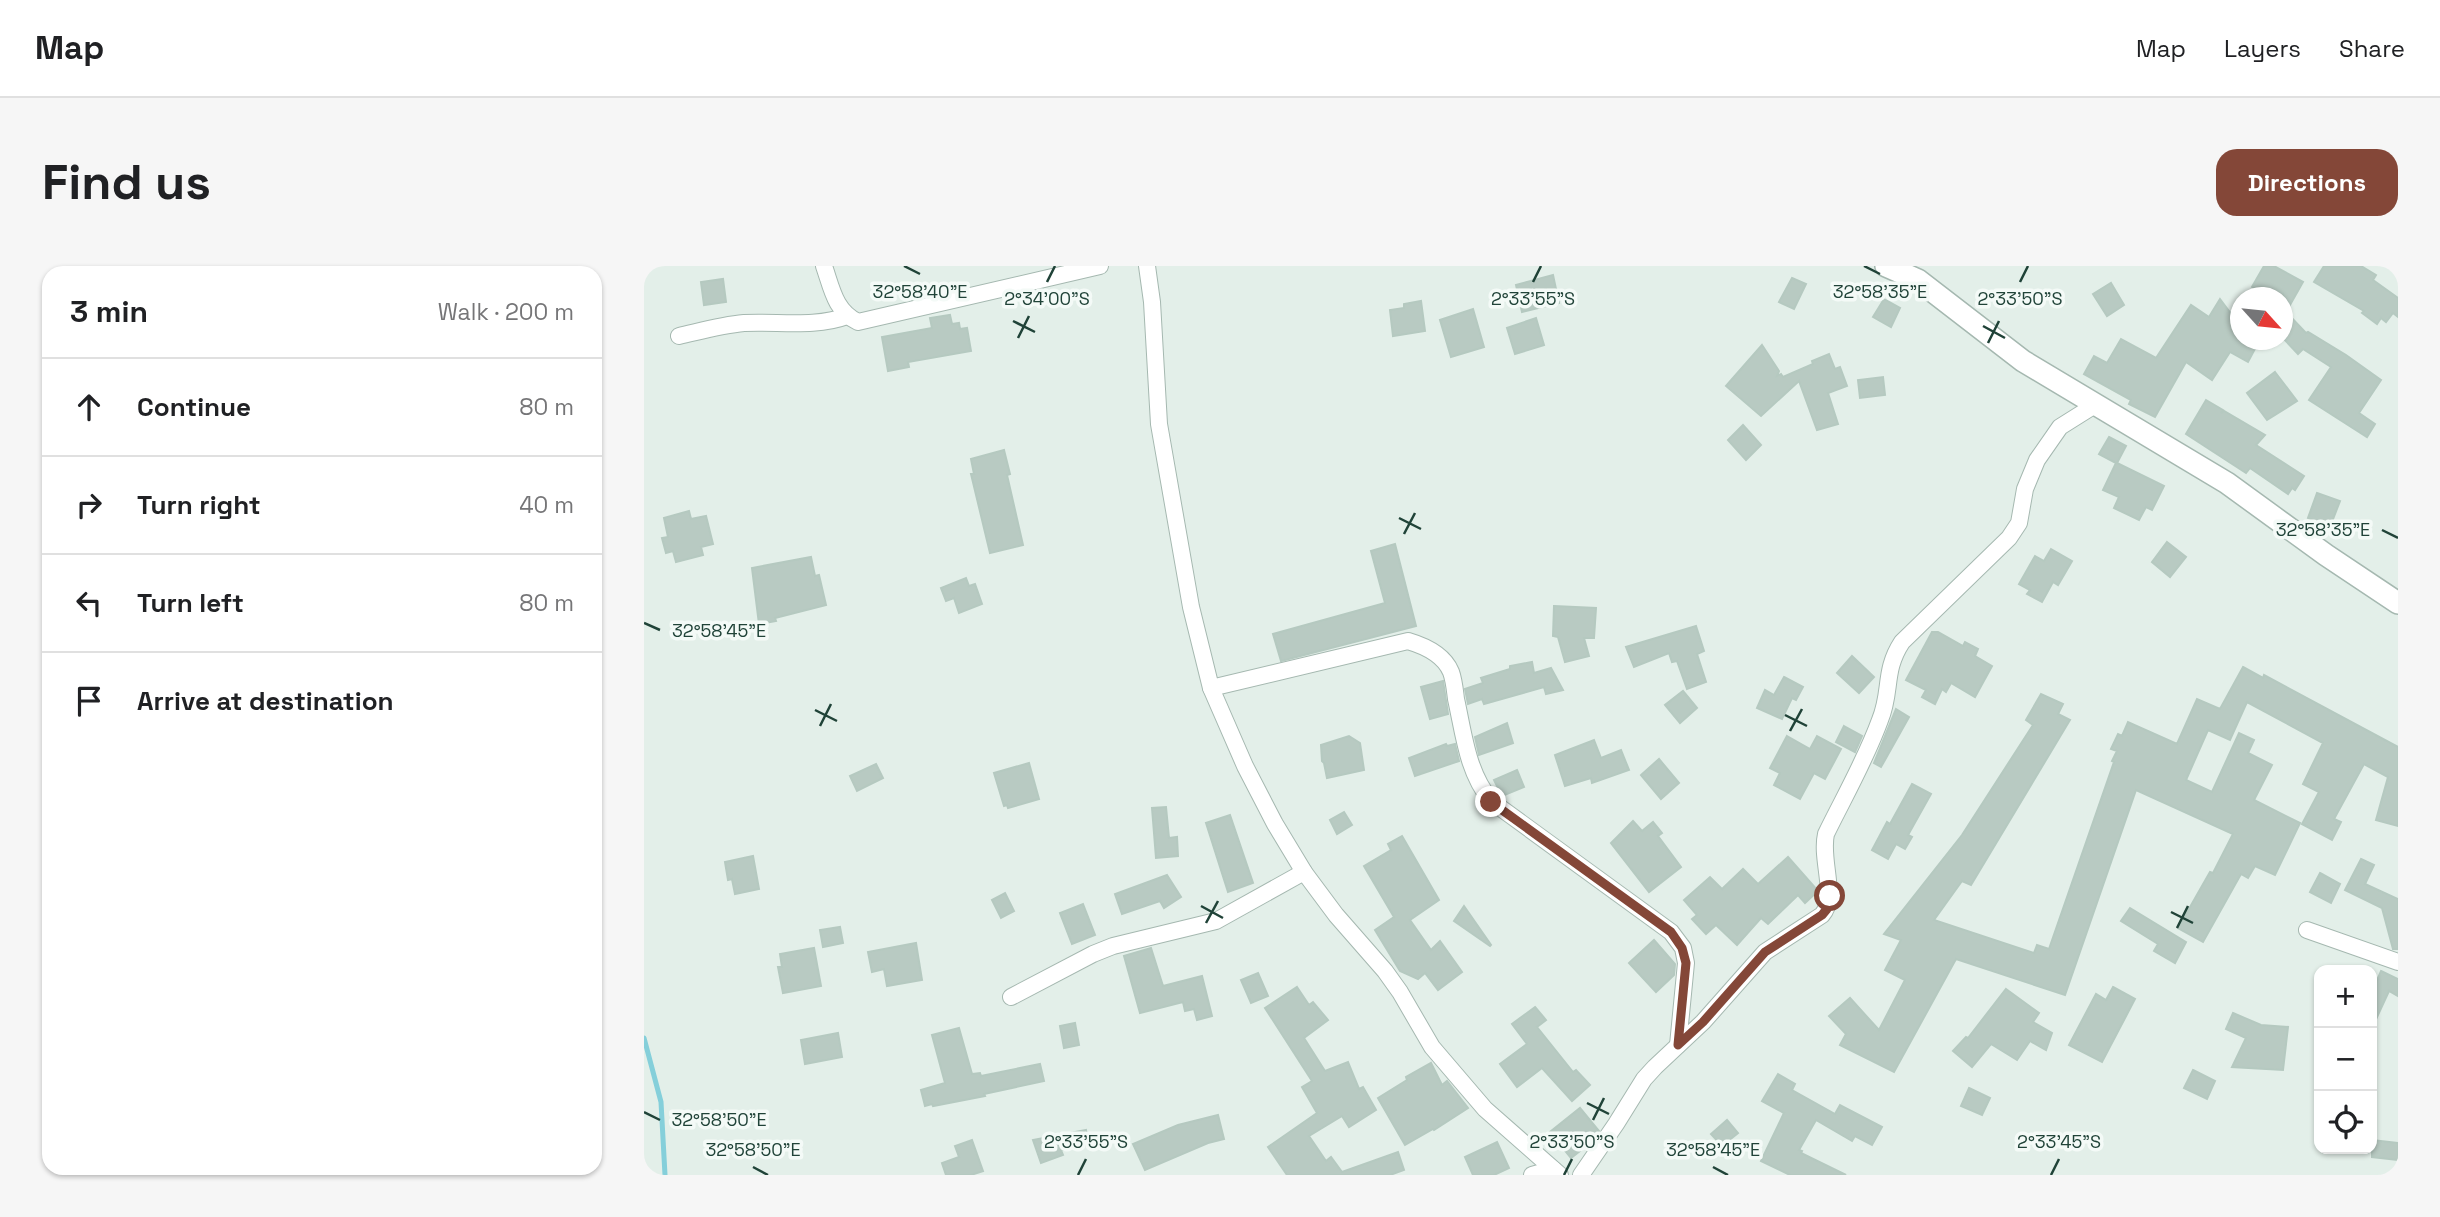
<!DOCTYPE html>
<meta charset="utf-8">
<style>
:root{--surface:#fff;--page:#f6f6f6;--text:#202124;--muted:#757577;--line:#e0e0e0;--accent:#844738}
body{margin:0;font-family:"Space Grotesk",sans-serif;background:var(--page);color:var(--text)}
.controls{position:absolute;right:21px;bottom:21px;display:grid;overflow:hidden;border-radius:14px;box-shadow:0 2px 5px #0004}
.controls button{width:63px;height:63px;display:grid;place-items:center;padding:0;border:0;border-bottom:2px solid var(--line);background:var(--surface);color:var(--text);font:35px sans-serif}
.compass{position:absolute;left:1586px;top:21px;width:63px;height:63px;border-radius:50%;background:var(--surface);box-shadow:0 2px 5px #0004;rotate:117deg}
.stop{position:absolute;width:21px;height:21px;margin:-16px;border:5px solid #844738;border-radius:50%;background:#fff}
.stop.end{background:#844738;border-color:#fff;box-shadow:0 2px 7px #0008}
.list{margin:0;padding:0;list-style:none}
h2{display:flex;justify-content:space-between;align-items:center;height:91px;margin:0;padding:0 28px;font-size:30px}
h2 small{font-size:23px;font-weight:400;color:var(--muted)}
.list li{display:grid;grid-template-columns:46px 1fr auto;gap:21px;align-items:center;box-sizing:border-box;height:98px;padding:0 28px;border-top:2px solid var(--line)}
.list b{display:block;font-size:26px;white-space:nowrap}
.list em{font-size:23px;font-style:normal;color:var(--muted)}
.icon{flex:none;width:38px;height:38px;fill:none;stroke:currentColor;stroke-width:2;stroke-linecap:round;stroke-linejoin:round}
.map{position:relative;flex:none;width:1754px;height:909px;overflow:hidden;border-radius:21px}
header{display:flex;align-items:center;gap:42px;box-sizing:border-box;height:98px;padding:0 35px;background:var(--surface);border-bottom:2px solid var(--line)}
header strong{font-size:33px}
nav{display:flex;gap:38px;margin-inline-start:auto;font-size:24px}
.intro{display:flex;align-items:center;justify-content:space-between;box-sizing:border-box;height:168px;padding:0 42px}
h1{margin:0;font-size:49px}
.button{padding:18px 32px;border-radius:21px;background:var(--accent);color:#fff;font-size:24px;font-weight:700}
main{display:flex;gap:42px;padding:0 42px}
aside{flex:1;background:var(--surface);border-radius:21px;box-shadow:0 2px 5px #0004}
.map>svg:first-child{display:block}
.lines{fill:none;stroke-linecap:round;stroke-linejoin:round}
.stream{stroke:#85cfda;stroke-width:5}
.building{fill:#b8cac2;stroke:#b5c9c0;stroke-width:2}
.minor-casing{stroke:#a5b8b0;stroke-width:18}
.tertiary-casing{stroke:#a5b8b0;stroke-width:24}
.minor{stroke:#fff;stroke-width:16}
.tertiary{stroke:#fff;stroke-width:21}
.route{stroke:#844738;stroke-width:9}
.ticks{fill:none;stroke:#204338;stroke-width:2.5}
.ticks-label{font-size:18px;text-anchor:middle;fill:#204338;stroke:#f4faf7;stroke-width:7;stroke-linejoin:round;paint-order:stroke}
</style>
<header>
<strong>Map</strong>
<nav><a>Map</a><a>Layers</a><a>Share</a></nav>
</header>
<div class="intro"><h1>Find us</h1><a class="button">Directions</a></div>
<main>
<aside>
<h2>3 min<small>Walk · 200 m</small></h2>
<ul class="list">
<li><svg class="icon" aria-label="ahead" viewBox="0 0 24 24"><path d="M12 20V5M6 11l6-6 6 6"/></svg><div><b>Continue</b></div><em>80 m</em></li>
<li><svg class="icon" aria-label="right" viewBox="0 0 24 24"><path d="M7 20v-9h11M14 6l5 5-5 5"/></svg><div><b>Turn right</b></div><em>40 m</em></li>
<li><svg class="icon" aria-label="left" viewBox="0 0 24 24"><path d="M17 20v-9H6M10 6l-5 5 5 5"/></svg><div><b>Turn left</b></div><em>80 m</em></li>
<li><svg class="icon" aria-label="arrive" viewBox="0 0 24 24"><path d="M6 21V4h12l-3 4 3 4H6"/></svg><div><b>Arrive at destination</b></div></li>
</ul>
</aside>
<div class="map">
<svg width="1754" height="909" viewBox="0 0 1754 909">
<rect width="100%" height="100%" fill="#e3efe9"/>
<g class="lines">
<polyline class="stream" points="0,772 17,836 21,909"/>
</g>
<g class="building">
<polygon points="1620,0 1630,0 1659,16 1642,46 1662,67 1664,66 1702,89 1737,114 1715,147 1731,158 1723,171 1665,134 1687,101 1659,83 1654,88 1639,72 1639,29 1637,32 1627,32 1608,21"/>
<polygon points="1680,0 1717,0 1732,9 1729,14 1754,32 1754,51 1749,47 1742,56 1737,52 1733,58 1718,47 1720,45 1670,16"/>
<polygon points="909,9 915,37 878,46 872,19"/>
<polygon points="1148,12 1162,18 1150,43 1135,36"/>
<polygon points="79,13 82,36 60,39 57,16"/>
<polygon points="1467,17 1480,39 1463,50 1449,28"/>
<polygon points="1240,33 1256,42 1247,61 1229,51"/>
<polygon points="1576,33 1597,61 1597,74 1606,74 1612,81 1604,96 1586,86 1568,114 1542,96 1511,151 1485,138 1487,134 1440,108 1450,90 1463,97 1477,73 1512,92 1547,39 1565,51"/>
<polygon points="777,35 781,65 749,70 746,44 760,42 760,38"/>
<polygon points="829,43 840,81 807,91 796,54"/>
<polygon points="306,49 308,58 315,57 316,63 323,62 327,85 264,96 265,101 244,105 238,71 288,62 286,52"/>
<polygon points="892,52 900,79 871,88 863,62"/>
<polygon points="1118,79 1135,105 1133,110 1137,108 1139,111 1169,98 1168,95 1185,88 1191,103 1196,101 1203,120 1184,127 1194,158 1173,164 1155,115 1117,150 1082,120"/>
<polygon points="1631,106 1653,135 1623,154 1603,127"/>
<polygon points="1239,111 1241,129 1216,132 1214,114"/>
<polygon points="1562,134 1579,144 1577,147 1580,145 1621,169 1612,179 1660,210 1651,224 1648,222 1644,228 1606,202 1602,207 1542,168"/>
<polygon points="1099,159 1117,179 1102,194 1084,174"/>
<polygon points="1465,171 1482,180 1473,197 1520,220 1508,244 1502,241 1495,254 1470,242 1475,231 1459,224 1472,197 1455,188"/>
<polygon points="360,184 366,208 363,209 379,279 346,287 327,208 330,208 327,193"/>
<polygon points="1673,227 1696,235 1686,261 1664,252"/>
<polygon points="45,245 47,253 62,250 69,278 57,281 59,289 32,296 29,285 22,287 18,272 24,271 20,252"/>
<polygon points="1523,276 1542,291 1526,311 1508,296"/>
<polygon points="751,278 772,360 637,395 629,368 741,337 727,285"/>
<polygon points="1407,283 1428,295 1414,319 1409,316 1398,336 1383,328 1386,324 1375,318 1391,290 1400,295"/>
<polygon points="167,291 171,310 175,309 182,339 131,352 132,355 115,358 108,302"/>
<polygon points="322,312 325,320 331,318 338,338 315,347 310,332 302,335 297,322"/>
<polygon points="910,340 952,342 950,372 940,372 945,390 921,396 914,371 909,370"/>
<polygon points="1052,360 1060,385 1053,388 1062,416 1043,423 1033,395 1028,396 1025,387 990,401 982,381"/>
<polygon points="1288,366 1294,366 1319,380 1321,376 1334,383 1331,390 1348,400 1331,431 1307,417 1302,426 1298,423 1291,438 1278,431 1282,424 1262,414"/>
<polygon points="1208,390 1230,411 1215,427 1193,407"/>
<polygon points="888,396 890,407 907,402 919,424 902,428 900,421 840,438 838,433 824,438 821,423 839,417 837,412 866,403 866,400"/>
<polygon points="1599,401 1619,412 1620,409 1754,481 1754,560 1732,554 1744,511 1720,498 1690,553 1697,556 1688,574 1658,558 1675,526 1659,518 1679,477 1603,436 1586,474 1564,464 1542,514 1568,526 1595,467 1610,474 1604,487 1628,499 1610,534 1656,557 1631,609 1611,600 1604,612 1597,608 1559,676 1534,662 1566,606 1569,607 1589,568 1492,524 1421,729 1312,693 1250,806 1196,779 1202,768 1185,750 1206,732 1235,764 1261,714 1241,704 1257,674 1240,668 1318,569 1389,459 1382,454 1397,428 1419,438 1414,448 1426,454 1327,619 1318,615 1290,654 1390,687 1393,679 1405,683 1470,496 1468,495 1473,485 1467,483 1474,468 1478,470 1484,456 1533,478 1553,433 1576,443"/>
<polygon points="1140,411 1159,421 1152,434 1148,432 1138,453 1113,442 1121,424 1130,429"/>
<polygon points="799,415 804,448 786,453 777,421"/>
<polygon points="1039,425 1053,442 1036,457 1021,439"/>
<polygon points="1252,443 1265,451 1237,501 1230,497"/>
<polygon points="863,457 869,477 835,489 831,471"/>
<polygon points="1200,460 1218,470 1211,486 1192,476"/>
<polygon points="705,470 716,477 720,504 683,512 680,497 678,495 677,479"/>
<polygon points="1143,470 1166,483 1173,470 1197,483 1181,513 1170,507 1156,533 1130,519 1136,507 1126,502"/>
<polygon points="950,474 957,492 977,484 985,504 948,517 947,512 921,520 911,489"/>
<polygon points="802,478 803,480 811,478 815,495 771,510 765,492"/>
<polygon points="1015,493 1035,517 1017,533 997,509"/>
<polygon points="385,497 395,533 364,542 363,539 360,540 350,507"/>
<polygon points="232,498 239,512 213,525 206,510"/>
<polygon points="873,504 880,521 858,530 850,514"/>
<polygon points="1268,518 1287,528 1264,569 1268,571 1261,583 1252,578 1244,593 1228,584 1243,556 1246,558"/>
<polygon points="522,541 525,572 533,571 534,590 512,592 508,542"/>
<polygon points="700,546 708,559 693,568 686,554"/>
<polygon points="586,549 609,617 584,626 562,557"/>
<polygon points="989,555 998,565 1009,556 1018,567 1014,570 1037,601 1005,626 967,577"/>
<polygon points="758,570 795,634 766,654 787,684 796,675 818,706 794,724 781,707 774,713 756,705 731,664 750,651 720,600 747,584 744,578"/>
<polygon points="109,590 115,623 91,628 88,613 84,614 81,596"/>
<polygon points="1144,591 1174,625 1161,637 1154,629 1124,658 1117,652 1093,679 1072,659 1062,668 1048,653 1053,649 1040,634 1066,611 1078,623 1099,603 1114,618"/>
<polygon points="1717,593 1730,599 1721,618 1754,633 1754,683 1749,683 1738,642 1701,624"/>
<polygon points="1676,607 1696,618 1687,637 1666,626"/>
<polygon points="523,609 537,631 520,642 516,635 478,648 471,628"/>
<polygon points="361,627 370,645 357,652 348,634"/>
<polygon points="439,638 451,669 428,678 416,647"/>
<polygon points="820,640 847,679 846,680 810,655"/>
<polygon points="1486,642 1542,676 1531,697 1510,685 1514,678 1477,655"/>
<polygon points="196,661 199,677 179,681 176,664"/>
<polygon points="1010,674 1031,698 1030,709 1012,726 985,697"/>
<polygon points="272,677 278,714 243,720 240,703 228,706 224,686"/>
<polygon points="170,682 177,720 139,727 134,701 138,701 136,688"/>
<polygon points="507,682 519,720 558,710 568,750 553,754 550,743 541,745 539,736 496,747 480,690"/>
<polygon points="1737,705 1754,713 1754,730 1745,725 1728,762 1728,726"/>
<polygon points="614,707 624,730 607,737 597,714"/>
<polygon points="653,721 665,739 669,736 684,754 660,772 681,805 704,796 715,823 719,821 732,844 705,861 698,850 665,870 682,895 687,891 698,906 754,886 760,904 746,909 643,909 624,881 673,847 658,821 668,815 621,742"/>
<polygon points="1469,721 1491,733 1458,796 1425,779 1452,728 1462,734"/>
<polygon points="1362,723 1395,747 1389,756 1408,767 1402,784 1386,775 1373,794 1347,778 1328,801 1309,785 1322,771 1324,772"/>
<polygon points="891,741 902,754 893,761 929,806 932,804 946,819 928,835 898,802 873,821 856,798 883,778 868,758"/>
<polygon points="1589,747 1617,759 1644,761 1639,804 1588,801 1602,772 1582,763"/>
<polygon points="431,757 435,779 420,782 416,760"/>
<polygon points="315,762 328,808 336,807 337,810 396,798 400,815 340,828 341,830 289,840 288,838 281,840 277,824 301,817 288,769"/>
<polygon points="194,767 198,791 161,798 157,774"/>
<polygon points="787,797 798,819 803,815 824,842 790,864 789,863 761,879 734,832 763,814 762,811"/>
<polygon points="1549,804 1571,815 1563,833 1540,822"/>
<polygon points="1134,808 1151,818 1148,824 1191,848 1196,839 1238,861 1228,879 1211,870 1208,875 1172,854 1155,884 1158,885 1157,887 1202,909 1146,909 1117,895 1140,847 1118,835"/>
<polygon points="1325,822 1346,832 1338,849 1317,840"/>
<polygon points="936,842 955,865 946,877 927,892 906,866"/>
<polygon points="574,849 580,873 564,877 501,904 489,878 534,859"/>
<polygon points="1083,854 1094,867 1078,880 1067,868"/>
<polygon points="442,864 444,879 417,884 419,889 397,897 389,874"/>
<polygon points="328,874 339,905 327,909 302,909 298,897 315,891 311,880"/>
<polygon points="1728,874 1754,877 1754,894 1728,891"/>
<polygon points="853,876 865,902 850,909 829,909 821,891"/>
</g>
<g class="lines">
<defs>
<g id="minor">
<path d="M180 0C188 23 191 45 214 56L456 0"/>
<polyline points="503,0 508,36 515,158 547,341 567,422 601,500 631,558 660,606 692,649 741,705 756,726 788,781 841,843 916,909"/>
<path d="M35 70C57 65 78 59 100 57 133 55 171 62 203 50"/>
<path d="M567 422 764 375C781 380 800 389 807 406 810 414 811 425 812 433 820 469 823 505 847 535L1027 666 1039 682 1042 697 1034 779"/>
<polyline points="1663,664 1754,696"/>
<polyline points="367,731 449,688 469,680 572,655 660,606"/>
<polyline points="888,909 909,903"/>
<path d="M937 909 972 858 1000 813 1011 801 1059 756 1121 686 1178 649C1194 631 1176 594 1182 568 1200 531 1222 493 1236 454 1248 425 1239 405 1258 376L1365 272 1375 257 1381 223 1393 194 1416 161 1451 139"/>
</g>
<polyline id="tertiary" points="1242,0 1274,14 1379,95 1583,217 1682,289 1754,337"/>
</defs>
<use href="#minor" class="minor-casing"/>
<use href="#tertiary" class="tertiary-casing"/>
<use href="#minor" class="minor"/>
<use href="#tertiary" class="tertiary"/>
</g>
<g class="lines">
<polyline class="route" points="847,536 1027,666 1038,682 1042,697 1034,779 1059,756 1121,686 1178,649 1183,643 1186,630"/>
</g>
<path class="ticks" d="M260 0 276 8M1220 0 1236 8M403 16 411 0M889 16 897 0M1376 16 1384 0M369 55 391 66M1339 60 1361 72M374 72 385 50M1344 77 1355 55M755 252 777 263M1738 264 1754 272M760 268 771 247M0 357 16 364M171 444 193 455M1141 449 1163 460M176 460 187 438M1146 465 1158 443M557 640 579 652M1527 646 1549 657M562 657 574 635M1533 662 1544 640M943 837 965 848M0 846 16 854M949 854 960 832M109 901 124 909M1069 901 1084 909M434 909 442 893M920 909 928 893M1407 909 1415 893"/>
<g class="ticks-label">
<text x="276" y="32">32°58'40"E</text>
<text x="1236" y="32">32°58'35"E</text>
<text x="403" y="39">2°34'00"S</text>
<text x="889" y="39">2°33'55"S</text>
<text x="1376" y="39">2°33'50"S</text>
<text x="1679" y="270">32°58'35"E</text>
<text x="75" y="371">32°58'45"E</text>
<text x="75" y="860">32°58'50"E</text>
<text x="442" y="882">2°33'55"S</text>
<text x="928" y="882">2°33'50"S</text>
<text x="1415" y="882">2°33'45"S</text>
<text x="109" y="890">32°58'50"E</text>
<text x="1069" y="890">32°58'45"E</text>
</g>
</svg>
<div class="controls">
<button>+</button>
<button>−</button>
<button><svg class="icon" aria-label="locate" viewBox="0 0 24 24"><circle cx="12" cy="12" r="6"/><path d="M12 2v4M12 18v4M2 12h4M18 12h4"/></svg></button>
</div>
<svg class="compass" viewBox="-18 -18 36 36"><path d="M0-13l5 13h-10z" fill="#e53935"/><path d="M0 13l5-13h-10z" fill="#757577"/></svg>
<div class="stop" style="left:1186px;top:630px"></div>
<div class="stop end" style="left:847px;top:536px"></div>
</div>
</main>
